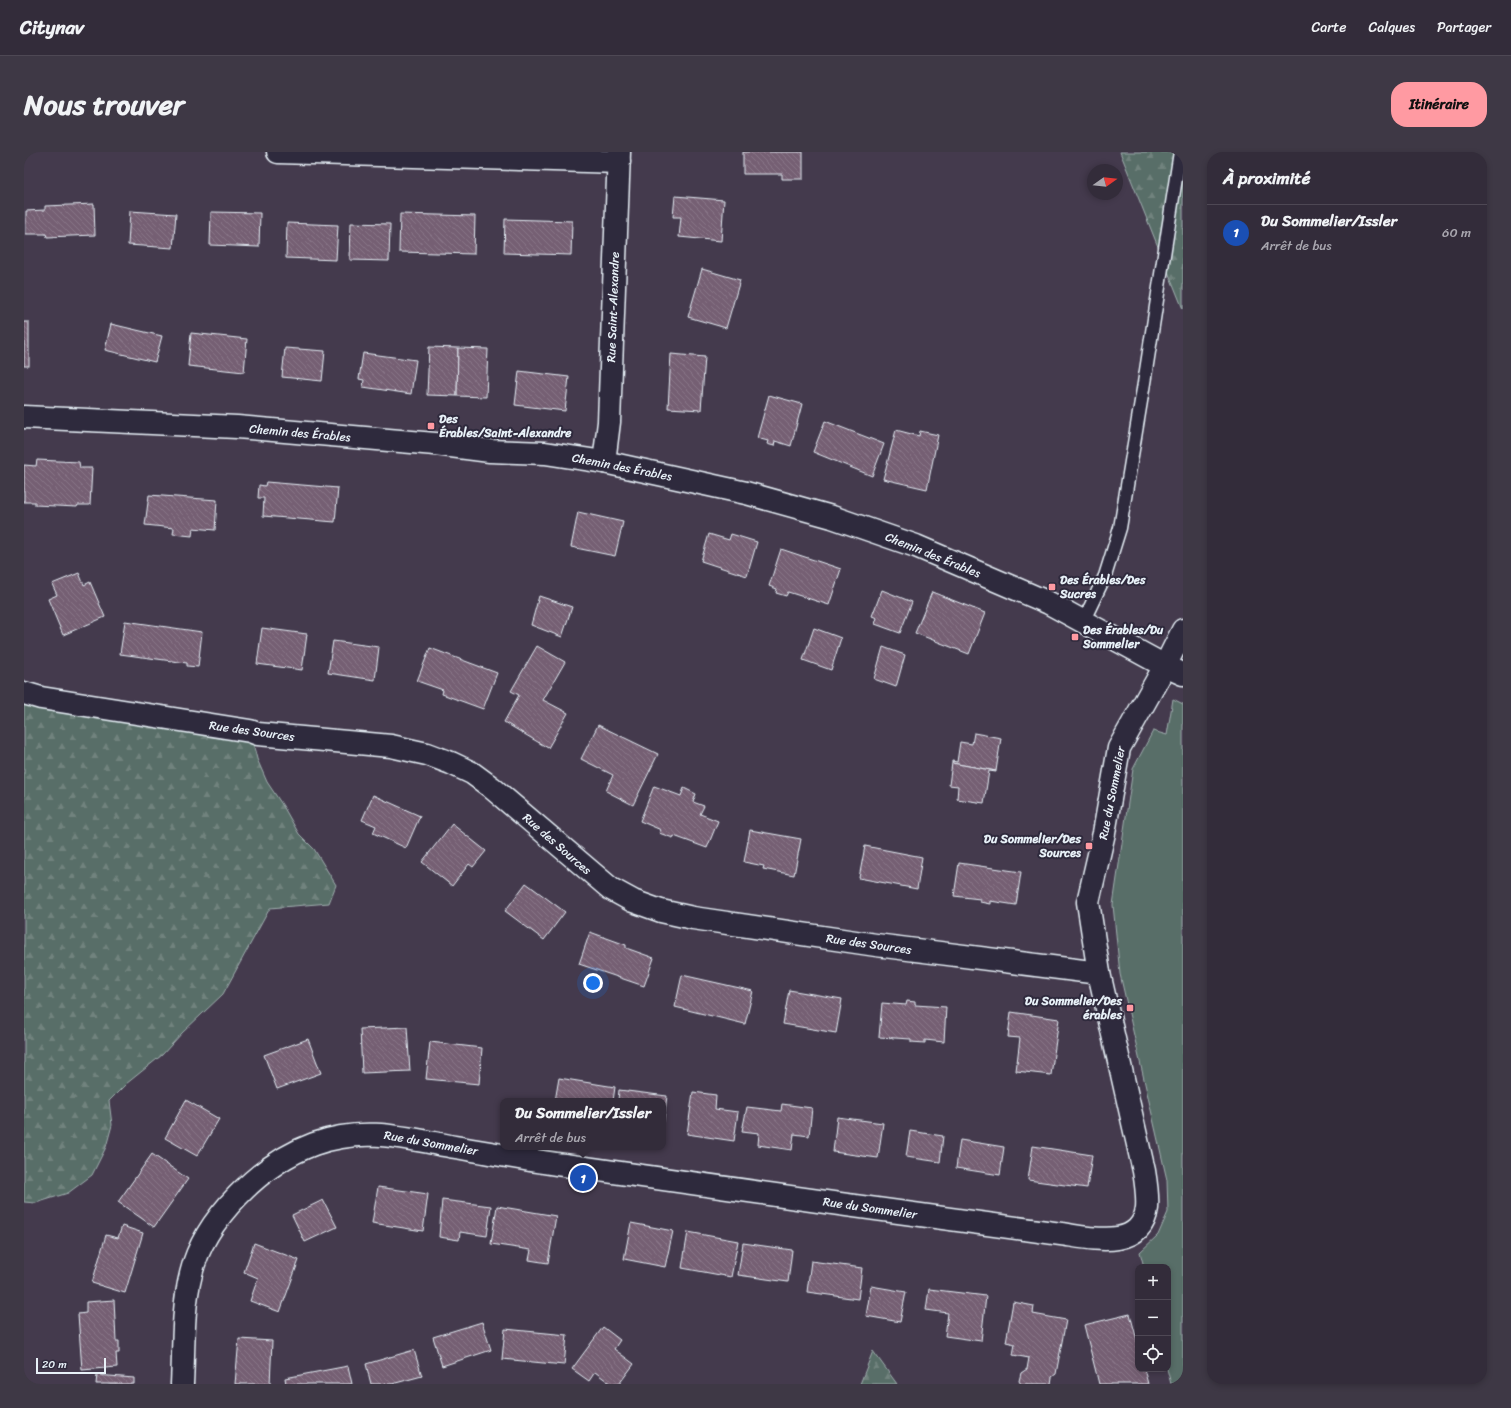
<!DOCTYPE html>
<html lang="fr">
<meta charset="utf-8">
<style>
:root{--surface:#332c3a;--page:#3e3845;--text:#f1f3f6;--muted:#a9a7af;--line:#4e4854;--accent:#ff9aa2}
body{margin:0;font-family:Sriracha,sans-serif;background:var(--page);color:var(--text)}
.controls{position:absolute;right:12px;bottom:12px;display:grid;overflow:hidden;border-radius:8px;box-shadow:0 2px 6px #0003}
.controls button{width:36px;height:36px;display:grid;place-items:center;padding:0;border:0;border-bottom:1px solid var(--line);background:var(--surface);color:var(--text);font:20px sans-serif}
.compass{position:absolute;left:1063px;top:12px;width:36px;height:36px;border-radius:50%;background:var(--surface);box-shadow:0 2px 6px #0003;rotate:75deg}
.scale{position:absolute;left:12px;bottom:10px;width:70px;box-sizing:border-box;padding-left:4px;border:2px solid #e8f1f8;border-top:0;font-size:11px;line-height:14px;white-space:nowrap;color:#e8f1f8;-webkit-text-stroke:3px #2f2a3d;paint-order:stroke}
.you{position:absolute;left:569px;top:831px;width:14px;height:14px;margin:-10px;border:3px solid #fff;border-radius:50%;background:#1a73e8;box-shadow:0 0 0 6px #1a73e833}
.badge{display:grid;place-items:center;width:26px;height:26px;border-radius:50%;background:var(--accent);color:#fff;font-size:13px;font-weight:700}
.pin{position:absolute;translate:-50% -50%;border:2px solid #fff;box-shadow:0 1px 4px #0006}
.popup{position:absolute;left:476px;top:946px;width:166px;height:52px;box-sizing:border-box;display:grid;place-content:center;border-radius:8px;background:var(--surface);filter:drop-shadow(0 1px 3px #0005);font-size:13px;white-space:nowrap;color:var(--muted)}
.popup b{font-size:15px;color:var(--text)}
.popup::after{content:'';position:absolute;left:50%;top:100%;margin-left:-8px;border:8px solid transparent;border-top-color:var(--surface)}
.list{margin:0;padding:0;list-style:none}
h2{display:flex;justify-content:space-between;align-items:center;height:52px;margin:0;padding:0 16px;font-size:17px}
h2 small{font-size:13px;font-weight:400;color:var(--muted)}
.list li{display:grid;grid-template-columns:26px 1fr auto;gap:12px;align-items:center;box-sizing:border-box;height:56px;padding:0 16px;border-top:1px solid var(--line)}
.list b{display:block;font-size:15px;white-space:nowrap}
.list p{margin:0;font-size:13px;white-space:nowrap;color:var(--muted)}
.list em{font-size:13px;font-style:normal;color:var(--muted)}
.icon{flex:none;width:22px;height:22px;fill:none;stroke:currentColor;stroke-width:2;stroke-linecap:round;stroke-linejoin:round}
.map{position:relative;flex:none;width:1159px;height:1232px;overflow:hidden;border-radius:16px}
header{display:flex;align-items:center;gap:24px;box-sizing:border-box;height:56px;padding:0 20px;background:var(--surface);border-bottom:1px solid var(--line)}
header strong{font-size:19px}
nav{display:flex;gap:22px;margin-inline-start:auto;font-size:14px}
.intro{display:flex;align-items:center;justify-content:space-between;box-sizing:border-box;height:96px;padding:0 24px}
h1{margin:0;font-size:28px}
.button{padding:10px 18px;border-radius:16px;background:var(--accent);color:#111;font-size:14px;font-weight:700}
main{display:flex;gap:24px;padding:0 24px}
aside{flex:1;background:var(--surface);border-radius:16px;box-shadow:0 2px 6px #0003}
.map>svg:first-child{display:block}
.grass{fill:#596e67;stroke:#a0b0b0}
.forest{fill:url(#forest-firs);stroke:#a0b0b0}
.building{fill:url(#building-back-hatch);stroke:#e8f1f8}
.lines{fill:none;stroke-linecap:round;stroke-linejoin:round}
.service-casing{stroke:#e8f1f8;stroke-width:15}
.minor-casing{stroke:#e8f1f8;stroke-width:25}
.tertiary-casing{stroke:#e8f1f8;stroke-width:25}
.service{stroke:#2f2a3d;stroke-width:12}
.minor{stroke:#2f2a3d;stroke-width:22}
.tertiary{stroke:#2f2a3d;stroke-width:22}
.poi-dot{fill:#ff9aa2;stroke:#2f2a3d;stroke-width:1.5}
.labels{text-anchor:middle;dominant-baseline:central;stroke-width:4;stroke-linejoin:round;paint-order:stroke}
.street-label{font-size:12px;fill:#e8f1f8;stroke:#2f2a3d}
.poi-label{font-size:12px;font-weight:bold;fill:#e8f1f8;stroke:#2f2a3d;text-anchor:start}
</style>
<header>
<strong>Citynav</strong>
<nav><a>Carte</a><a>Calques</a><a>Partager</a></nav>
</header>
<div class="intro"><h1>Nous trouver</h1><a class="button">Itinéraire</a></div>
<main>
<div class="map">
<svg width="1159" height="1232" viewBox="0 0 1159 1232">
<defs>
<pattern id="forest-firs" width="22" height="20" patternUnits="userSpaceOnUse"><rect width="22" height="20" fill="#596e67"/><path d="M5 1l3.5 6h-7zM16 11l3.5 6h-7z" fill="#71837e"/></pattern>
<pattern id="building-back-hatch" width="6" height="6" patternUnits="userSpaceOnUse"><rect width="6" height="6" fill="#755e73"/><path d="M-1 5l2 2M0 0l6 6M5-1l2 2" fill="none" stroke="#897688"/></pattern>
</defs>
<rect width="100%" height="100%" fill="#443a4d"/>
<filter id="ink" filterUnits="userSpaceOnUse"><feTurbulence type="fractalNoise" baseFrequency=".025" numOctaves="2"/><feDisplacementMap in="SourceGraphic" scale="8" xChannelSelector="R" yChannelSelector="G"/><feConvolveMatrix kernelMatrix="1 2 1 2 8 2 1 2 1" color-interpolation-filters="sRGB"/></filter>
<g filter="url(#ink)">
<polygon class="grass" points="1149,547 1159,552 1159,1232 1147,1232 1143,1217 1144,1115 1120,1115 1116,1100 1134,1083 1144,1060 1143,1028 1096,822 1089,753 1109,617 1129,579 1143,583"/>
<g class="forest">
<polygon points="1096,0 1159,0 1159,157"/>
<polygon points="0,541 226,579 233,607 243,630 259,654 275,682 290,697 312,733 305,751 246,756 199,842 158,881 138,903 102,932 85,949 88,973 82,995 68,1023 44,1041 12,1051 0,1050"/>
<polygon points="849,1199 873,1232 836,1232"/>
</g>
<g class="building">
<polygon points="719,0 779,0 779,27 758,27 758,22 719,22"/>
<polygon points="651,44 700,48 697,89 655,85 657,65 649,65"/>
<polygon points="70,52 71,83 23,85 22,82 2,82 2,59 21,58 21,54"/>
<polygon points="106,59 152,62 149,96 104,93"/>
<polygon points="187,60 236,61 235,95 186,93"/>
<polygon points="376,62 451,64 450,102 375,100"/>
<polygon points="481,67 548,69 547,103 480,101"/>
<polygon points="263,71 314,73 312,108 262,106"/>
<polygon points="327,71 366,72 365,109 326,108"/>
<polygon points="678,117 716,128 702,176 664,165"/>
<rect x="0" y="170" width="5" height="44"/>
<polygon points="87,172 138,184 131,210 81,198"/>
<polygon points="167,181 223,187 220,220 164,214"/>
<polygon points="405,195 434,196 433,244 403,243"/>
<polygon points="261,196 301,199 298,229 258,225"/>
<polygon points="434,196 464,197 462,245 433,244"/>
<polygon points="339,201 392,208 387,242 339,235 340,228 335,227"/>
<polygon points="647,202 681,205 677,258 644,256"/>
<polygon points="495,219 545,225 541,259 491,253"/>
<polygon points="745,243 778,252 767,294 751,289 750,294 743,292 744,289 733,286"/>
<polygon points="801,269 860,292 848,324 789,300"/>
<polygon points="872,278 895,284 896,279 914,283 903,337 859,327"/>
<polygon points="13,308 55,310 56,316 68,316 66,353 54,353 53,355 11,353 11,350 0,350 0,313 12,314"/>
<polygon points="242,330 314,336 311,370 239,364 240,346 234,346 235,333 241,334"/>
<polygon points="125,343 193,348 191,378 169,376 168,384 149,382 150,376 121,373"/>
<polygon points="554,360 599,370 591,404 547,395"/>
<polygon points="685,382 705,388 707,382 733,390 723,424 677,409"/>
<polygon points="757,397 817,417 805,453 764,440 762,444 752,441 753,437 745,434"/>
<polygon points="55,421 60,433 66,430 81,465 39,483 24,447 33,443 28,432"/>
<polygon points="858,438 888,450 876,481 851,472 853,466 848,464"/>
<polygon points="908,440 961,461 945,502 891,481"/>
<polygon points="515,444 548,455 538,485 507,473"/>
<polygon points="101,469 178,480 174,515 163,514 163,511 96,502"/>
<polygon points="238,476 283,482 278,518 233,512"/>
<polygon points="790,476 817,486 807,518 779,508"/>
<polygon points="309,489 355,495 351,528 304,521"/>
<polygon points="513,494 541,510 519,548 544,561 524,596 480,570 495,543 487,539"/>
<polygon points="859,495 881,503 872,535 850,527"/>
<polygon points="406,496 473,521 459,557 418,542 419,538 393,529"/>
<polygon points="574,573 634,602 609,653 582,639 589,623 557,607"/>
<polygon points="950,581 977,586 972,619 928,611 928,609 933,610 936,590 948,592"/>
<polygon points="928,611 972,619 972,620 965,619 960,651 933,647 934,634 925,633"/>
<polygon points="630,634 657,644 660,636 672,642 669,650 680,654 676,662 694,669 683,696 650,684 649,686 635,681 637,678 616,669"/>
<polygon points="349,643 396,664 382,696 349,681 352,674 338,668"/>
<polygon points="428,672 462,699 449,715 445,712 428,734 398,710"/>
<polygon points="726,678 777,687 770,723 739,717 740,714 720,710"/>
<polygon points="841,694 898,705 893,737 835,726"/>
<polygon points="935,711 997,720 992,753 966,749 966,752 956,750 956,747 930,744"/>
<polygon points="502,731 541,760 520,788 481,759"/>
<polygon points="566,780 602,793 602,796 630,806 620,834 555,812"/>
<polygon points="658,823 729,839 721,872 651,855"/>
<polygon points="765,838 818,847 812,881 759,872"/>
<polygon points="883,849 891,850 891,853 922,855 920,890 901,888 901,891 887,890 887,887 855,885 858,851 882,853"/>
<polygon points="987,860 1035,867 1027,923 992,919 996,886 984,885"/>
<polygon points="383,875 386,919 338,921 336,877"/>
<polygon points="284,887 297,921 253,937 240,903"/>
<polygon points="406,890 458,896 455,932 402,927"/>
<polygon points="535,926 591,935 589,949 531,949"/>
<polygon points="595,938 643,944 639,975 639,949 594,949"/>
<polygon points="669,940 692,943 691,957 714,960 710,989 663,982"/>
<polygon points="162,948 195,967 173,1004 141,986"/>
<polygon points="758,952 788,956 785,984 770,982 768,998 734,993 735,981 718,979 723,955 757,959"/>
<polygon points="813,965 859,971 854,1006 809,1000"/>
<polygon points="886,979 919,984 916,1010 882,1005"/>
<polygon points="936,988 980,995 976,1023 932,1016"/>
<polygon points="1009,994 1068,1003 1063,1036 1004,1028"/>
<polygon points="128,1002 164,1027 130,1075 94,1050"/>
<polygon points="354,1035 404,1042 399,1079 348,1071"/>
<polygon points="299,1048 313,1075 281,1090 268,1063"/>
<polygon points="418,1048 467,1054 463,1084 436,1080 435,1088 415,1085"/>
<polygon points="473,1054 532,1064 524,1111 505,1108 507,1098 467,1092"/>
<polygon points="607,1071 649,1079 641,1115 600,1107"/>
<polygon points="98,1074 119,1081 101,1141 68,1131 82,1083 94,1086"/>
<polygon points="664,1080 714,1089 707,1125 658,1116"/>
<polygon points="230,1091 275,1108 256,1160 226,1149 234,1126 220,1120"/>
<polygon points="719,1091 768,1098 764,1130 714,1123"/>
<polygon points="787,1109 838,1116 834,1147 783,1140"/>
<polygon points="847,1134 882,1140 876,1170 842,1164"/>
<polygon points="905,1137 962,1144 957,1189 921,1184 924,1161 902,1158"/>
<polygon points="90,1148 92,1189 95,1189 95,1201 92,1201 93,1215 58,1218 54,1162 62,1161 62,1150"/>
<polygon points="989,1150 1010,1154 1009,1162 1042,1168 1032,1222 1028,1225 1027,1232 997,1232 995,1229 997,1221 1003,1217 1005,1206 989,1203 991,1192 982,1190"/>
<polygon points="1106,1162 1114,1192 1114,1217 1120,1217 1124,1232 1075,1232 1060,1173"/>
<polygon points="458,1170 467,1198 418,1214 409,1185"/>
<polygon points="579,1175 596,1188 590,1197 610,1212 595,1232 587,1232 571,1220 565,1229 548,1217"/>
<polygon points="481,1177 543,1183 540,1213 478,1207"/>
<polygon points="215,1187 248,1189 246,1232 211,1232"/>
<polygon points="390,1198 398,1224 368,1232 347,1232 342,1212"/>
<polygon points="324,1214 328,1232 262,1232 261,1226"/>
<polygon points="73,1223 110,1226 110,1232 72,1232"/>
</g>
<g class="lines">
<defs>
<polyline id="service" points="1059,470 1081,424 1096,376 1121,225 1156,0"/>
<g id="minor">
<polyline points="254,0 595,10"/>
<polyline points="580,310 585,270 595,0"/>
<polyline points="0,541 17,546 226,579 234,582 367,594 403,602 427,611 448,621 467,635 587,737 609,749 637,759 669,766 852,793 1075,821"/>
<path d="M158 1232C160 1195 158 1157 167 1122 180 1067 238 1011 290 992 340 974 381 986 431 995 467 1001 503 1008 540 1013 706 1037 871 1060 1037 1082 1067 1086 1117 1099 1123 1056 1124 1044 1122 1031 1120 1019L1075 821 1064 750 1080 681 1095 596 1141 514 1159 478"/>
</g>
<polyline id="tertiary" points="0,265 213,275 411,292 466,299 521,301 580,310 722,341 808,365 892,394 1025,451 1141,514 1159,522"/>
</defs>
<use href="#service" class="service-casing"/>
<use href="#minor" class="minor-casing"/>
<use href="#tertiary" class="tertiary-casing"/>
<use href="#service" class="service"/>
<use href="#minor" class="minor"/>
<use href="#tertiary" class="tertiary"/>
</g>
</g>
<g class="poi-dot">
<rect x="403" y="270" width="8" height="8" rx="2"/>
<rect x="1024" y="431" width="8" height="8" rx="2"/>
<rect x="1047" y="481" width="8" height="8" rx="2"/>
<rect x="1061" y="690" width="8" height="8" rx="2"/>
<rect x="1102" y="852" width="8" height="8" rx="2"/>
</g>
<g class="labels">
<g class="street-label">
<text transform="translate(589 155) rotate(-88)">Rue Saint-Alexandre</text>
<text transform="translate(276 281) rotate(5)">Chemin des Érables</text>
<text transform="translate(598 315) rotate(11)">Chemin des Érables</text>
<text transform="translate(909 403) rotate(22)">Chemin des Érables</text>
<text transform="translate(228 579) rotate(8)">Rue des Sources</text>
<text transform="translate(1088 641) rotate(-79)">Rue du Sommelier</text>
<text transform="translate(533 692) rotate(41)">Rue des Sources</text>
<text transform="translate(845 792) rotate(8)">Rue des Sources</text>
<text transform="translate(407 991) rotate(10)">Rue du Sommelier</text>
<text transform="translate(846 1056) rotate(8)">Rue du Sommelier</text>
</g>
<g class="poi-label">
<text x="415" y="267">Des<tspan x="415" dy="14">Érables/Saint-Alexandre</tspan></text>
<text x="1036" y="428">Des Érables/Des<tspan x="1036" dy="14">Sucres</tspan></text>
<text x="1059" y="478">Des Érables/Du<tspan x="1059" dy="14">Sommelier</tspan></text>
<text x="1057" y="687" text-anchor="end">Du Sommelier/Des<tspan x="1057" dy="14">Sources</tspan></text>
<text x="1098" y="849" text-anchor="end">Du Sommelier/Des<tspan x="1098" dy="14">érables</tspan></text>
</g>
</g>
</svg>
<div class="controls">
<button>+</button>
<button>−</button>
<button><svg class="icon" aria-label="locate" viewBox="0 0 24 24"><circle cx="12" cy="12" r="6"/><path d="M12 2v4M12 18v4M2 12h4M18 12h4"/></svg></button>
</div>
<svg class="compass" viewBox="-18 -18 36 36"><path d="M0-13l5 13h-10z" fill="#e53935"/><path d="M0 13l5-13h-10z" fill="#a9a7af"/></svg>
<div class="scale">20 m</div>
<div class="you"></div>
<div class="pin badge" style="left:559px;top:1026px;background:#1a4fb4">1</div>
<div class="popup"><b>Du Sommelier/Issler</b>Arrêt de bus</div>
</div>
<aside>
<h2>À proximité<small></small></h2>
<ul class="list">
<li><span class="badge" style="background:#1a4fb4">1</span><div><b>Du Sommelier/Issler</b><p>Arrêt de bus</p></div><em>60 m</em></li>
</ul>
</aside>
</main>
